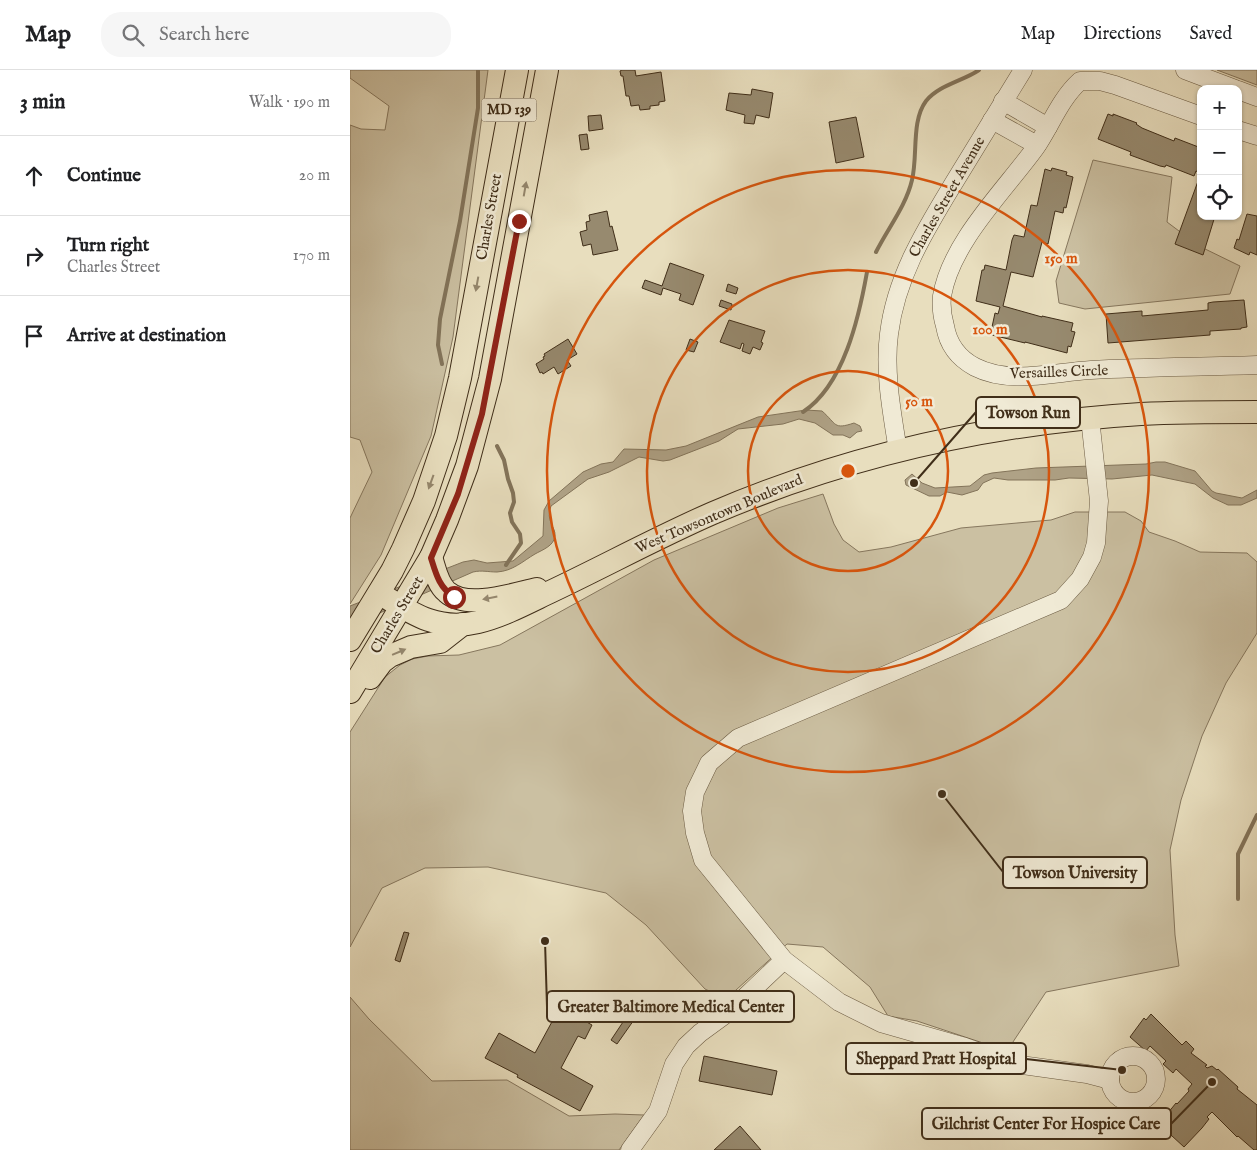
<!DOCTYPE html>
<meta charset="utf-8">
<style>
:root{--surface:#fff;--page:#f6f6f6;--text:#202124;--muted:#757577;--line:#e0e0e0}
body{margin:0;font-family:"IM FELL English",serif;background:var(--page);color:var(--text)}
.controls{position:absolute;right:15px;top:15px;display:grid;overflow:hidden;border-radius:10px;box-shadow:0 1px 4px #0004}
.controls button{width:45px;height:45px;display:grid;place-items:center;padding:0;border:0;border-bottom:1px solid var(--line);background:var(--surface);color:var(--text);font:25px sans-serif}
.stop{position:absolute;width:15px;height:15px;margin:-11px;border:4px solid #8f2418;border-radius:50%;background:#fff}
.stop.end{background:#8f2418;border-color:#fff;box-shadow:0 1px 5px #0008}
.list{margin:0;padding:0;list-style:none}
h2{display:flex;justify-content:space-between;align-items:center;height:65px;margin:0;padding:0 20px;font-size:21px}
h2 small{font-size:16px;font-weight:400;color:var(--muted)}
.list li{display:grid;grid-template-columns:32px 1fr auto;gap:15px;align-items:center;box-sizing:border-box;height:80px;padding:0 20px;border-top:1px solid var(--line)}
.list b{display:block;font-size:19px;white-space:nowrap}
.list p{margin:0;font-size:16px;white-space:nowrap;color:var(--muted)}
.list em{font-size:16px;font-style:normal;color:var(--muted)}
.icon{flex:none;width:28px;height:28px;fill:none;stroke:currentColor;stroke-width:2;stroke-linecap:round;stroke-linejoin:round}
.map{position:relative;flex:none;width:907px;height:1080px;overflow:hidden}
header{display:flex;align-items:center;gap:30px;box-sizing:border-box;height:70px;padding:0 25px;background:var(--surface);border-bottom:1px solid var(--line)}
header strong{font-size:24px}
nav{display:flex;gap:28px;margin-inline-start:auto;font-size:18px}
.search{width:350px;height:45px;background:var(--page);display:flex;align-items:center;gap:12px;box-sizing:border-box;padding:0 18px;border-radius:20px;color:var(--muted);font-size:19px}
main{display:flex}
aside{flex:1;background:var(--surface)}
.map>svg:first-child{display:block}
.green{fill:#cbc0a2;stroke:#86775e}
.water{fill:#afa286;stroke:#83745a}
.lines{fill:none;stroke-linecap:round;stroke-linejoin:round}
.stream{stroke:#83745a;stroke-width:4}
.building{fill:#978a6f;stroke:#402e19}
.minor-casing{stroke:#6a5a42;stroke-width:19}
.major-casing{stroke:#402e19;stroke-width:24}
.minor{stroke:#f0ead5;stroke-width:18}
.major{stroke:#e8debe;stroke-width:22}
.oneway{fill:#94866c}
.route{stroke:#8f2418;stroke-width:6}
.ring{fill:none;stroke:#d7550d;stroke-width:2.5}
.labels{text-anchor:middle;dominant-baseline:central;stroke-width:5;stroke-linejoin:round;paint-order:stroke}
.shield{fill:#f0ead5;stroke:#756651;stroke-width:1}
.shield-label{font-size:14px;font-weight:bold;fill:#402e19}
.street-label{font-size:15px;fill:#402e19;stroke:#f0ead5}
.centre{fill:#d7550d;stroke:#f0ead5;stroke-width:2.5}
.ring-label{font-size:15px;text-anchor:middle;font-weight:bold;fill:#d7550d;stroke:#f0ead5;stroke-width:5;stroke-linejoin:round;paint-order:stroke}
.leader{fill:none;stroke:#402e19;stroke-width:2}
.callout-dot{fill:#402e19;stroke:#f0ead5;stroke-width:2}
.callout{fill:#f0ead5;stroke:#402e19;stroke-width:2}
.callout-label{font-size:16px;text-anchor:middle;font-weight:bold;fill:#402e19}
</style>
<header>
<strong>Map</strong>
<div class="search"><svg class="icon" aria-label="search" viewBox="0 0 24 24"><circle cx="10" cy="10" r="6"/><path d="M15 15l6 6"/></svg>Search here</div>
<nav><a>Map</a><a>Directions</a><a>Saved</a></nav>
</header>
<main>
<aside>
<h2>3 min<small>Walk · 190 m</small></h2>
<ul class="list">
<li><svg class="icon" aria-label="ahead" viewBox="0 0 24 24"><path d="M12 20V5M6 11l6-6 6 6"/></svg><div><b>Continue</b></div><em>20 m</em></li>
<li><svg class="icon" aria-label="right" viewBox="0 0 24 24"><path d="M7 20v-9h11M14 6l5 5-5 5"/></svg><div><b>Turn right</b><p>Charles Street</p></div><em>170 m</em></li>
<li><svg class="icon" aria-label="arrive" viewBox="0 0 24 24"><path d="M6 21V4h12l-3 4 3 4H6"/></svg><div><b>Arrive at destination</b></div></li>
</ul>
</aside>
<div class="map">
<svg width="907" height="1080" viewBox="0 0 907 1080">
<rect width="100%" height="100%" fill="#e8debe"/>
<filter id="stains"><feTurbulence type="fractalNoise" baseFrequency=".004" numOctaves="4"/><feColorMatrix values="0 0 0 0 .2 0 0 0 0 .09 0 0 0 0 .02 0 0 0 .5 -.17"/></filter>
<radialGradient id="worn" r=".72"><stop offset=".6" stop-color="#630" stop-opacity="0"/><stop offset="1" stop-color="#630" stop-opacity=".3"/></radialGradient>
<g class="green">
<polygon points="0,0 138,0 103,267 81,366 31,485 0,534 0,448 22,402 10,370 0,367 0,55 11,59 35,60 39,36 0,8"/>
<polygon points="867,0 907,0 907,15"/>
<polygon points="743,90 822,107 817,152 849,176 890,196 880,224 735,239 709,233 706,211"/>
<polygon points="473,424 484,454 493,470 509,482 541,477 611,458 701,450 725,442 775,442 791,451 799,462 825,471 850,482 897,483 907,492 907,563 876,613 852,666 831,730 820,780 825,865 829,896 696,922 657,981 567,951 538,946 520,917 473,877 437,874 376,929 355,919 296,855 256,823 138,797 75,798 32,818 0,877 0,662 35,607 50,595 62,589 78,586 109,585 150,575 304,490 428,438"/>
<polygon points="0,927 19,949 82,1011 157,1010 219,1046 265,1044 294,1045 269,1080 0,1080"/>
</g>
<g class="water">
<path d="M456 340 472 341C487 354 483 360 504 353L510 356 512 361 507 362 500 368 493 365H483L465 353 449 349 433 354 388 359 369 371 320 390 313 391 289 387 259 402 238 409 201 436C195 451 206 457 205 466 204 476 192 480 185 484 173 491 163 501 147 502 138 502 132 500 123 502L0 556V536L113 492 124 490 137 493 163 491 193 466 194 440 199 431 233 402 251 394 263 392 274 379 316 380 336 376 408 347Z"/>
<polygon points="806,392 815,392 845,401 862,421 866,423 892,428 907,420 907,428 891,435 878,435 863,428 845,414 802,405 762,409 719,408 705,410 658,410 644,408 633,413 628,420 612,425 597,422 590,426 579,426 556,415 555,410 562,404 572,413 585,418 620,416 634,405 642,403 686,398 796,394"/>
</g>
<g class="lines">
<g class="stream">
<path d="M526 182C538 158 556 136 562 110 568 86 561 51 576 31 589 15 613 11 629 0"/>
<polyline points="92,294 88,275 90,249 110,151 128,38 128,0"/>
<path d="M453 342C494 315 509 247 517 202"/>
<polyline points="147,376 154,390 158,409 163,423 164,432 160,443 162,452 170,464 171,473 156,495"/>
<polyline points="888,829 888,784 907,745"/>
</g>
</g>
<g class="building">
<polygon points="272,0 285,0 286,6 311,2 315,31 309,32 309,35 300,36 300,39 290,40 289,35 281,36 279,26 276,26 273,6 271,6 270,1"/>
<polygon points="402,19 423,23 419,48 406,45 404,54 394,53 395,45 376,40 379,23 401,25"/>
<polygon points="758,44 763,46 763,44 787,53 786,54 792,58 824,71 825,68 851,78 851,103 846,101 844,106 816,95 815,97 810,96 780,85 781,82 748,69"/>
<polygon points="251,45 253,59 239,61 238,46"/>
<polygon points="506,47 514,87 486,93 479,52"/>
<polygon points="237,64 239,79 231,80 229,65"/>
<polygon points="702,98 717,102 716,105 723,107 716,138 714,137 713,143 705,141 698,174 692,172 683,207 661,202 653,236 692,247 692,246 723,253 721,261 725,262 721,277 718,276 717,283 675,272 675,273 642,265 644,258 642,257 645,243 648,244 650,237 626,231 632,200 634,200 635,195 656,200 662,170 664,165 674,167 681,135 687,136 695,99 701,101"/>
<polygon points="851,103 851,146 865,146 853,185 825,174"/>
<polygon points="257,141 260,157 262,156 268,180 243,185 241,174 233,176 230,162 237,160 236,152 240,151 239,145"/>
<polygon points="897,144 907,146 907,185 900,182 899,185 884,178 887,169 889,170"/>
<polygon points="320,193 354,205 343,235 329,230 331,224 313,218 311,225 292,218 295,210 312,216"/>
<polygon points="378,214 388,218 386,224 376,221"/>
<polygon points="371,230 382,234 381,240 369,236"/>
<polygon points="894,230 897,257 891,258 891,259 860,261 860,265 758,273 756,244 792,241 792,246 858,240 858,233 863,232"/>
<polygon points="379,250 415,261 411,272 413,273 410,280 403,277 400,284 392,281 394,274 392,273 390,279 370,272"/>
<polygon points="218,269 227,284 217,290 221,296 208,304 204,297 193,304 192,302 190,303 186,294 194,289 193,287 195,286 194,284"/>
<polygon points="340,269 348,272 344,282 336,280"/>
<polygon points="54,862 59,863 50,892 45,890"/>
<polygon points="210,937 242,955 235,969 228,966 211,998 243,1016 230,1041 167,1007 168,1005 135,988 149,963 185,983"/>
<polygon points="279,943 286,947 267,974 261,970"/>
<polygon points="801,944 832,975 836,971 844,979 841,983 857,995 855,996 857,998 862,996 867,1000 868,999 888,1017 887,1019 907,1035 907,1080 904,1080 888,1066 887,1067 862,1042 857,1047 859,1049 852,1058 834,1077 809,1054 826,1033 827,1034 839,1021 838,1019 842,1014 826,999 823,1003 813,994 816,991 800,976 796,981 780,967 794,948 796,950"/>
<polygon points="354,986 427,1001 422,1025 349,1011"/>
<polygon points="390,1056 411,1080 364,1080"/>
</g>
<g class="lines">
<defs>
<g id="minor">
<polyline points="835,0 885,19"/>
<polyline points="888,20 907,27"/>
<polyline points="653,31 698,57"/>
<path d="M851 46 765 15 750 11H730C710 29 701 55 686 77 655 120 601 172 592 226 591 236 592 246 595 256 598 274 608 288 625 297 660 315 704 302 741 300 796 297 852 297 907 295"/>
<polyline points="642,50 687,75"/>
<polyline points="888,60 907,66"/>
<polyline points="740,348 749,431 746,473 742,487 730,509 711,530 388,668 359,693 345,722 342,741 345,763 353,790 434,890 489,932 531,953 615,977 664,994 737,1004 760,1010"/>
<path d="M548 381C542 343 534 302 539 264 546 206 576 159 605 111 628 74 650 37 673 0"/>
<circle cx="783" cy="1009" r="23"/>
<polyline points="280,1080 308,1041 324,994 336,976 350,963 376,944 393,929 434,890"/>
</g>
<g id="major">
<path d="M81 487C85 499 87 514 97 522 117 540 164 524 187 519"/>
<path d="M29 523C61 543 87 562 128 552 153 546 177 533 200 522 255 496 308 467 363 443 499 385 644 353 791 344 830 342 868 342 907 342"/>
<polyline points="0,570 42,501 53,479 74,431 96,366 110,308 167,0"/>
<polyline points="20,608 32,592 40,586 61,577 90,572 113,554"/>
<polyline points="0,622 81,487 97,450 117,396 140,309 197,0"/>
</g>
</defs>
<use href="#minor" class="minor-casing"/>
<use href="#major" class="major-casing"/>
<use href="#minor" class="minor"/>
<use href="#major" class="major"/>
</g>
<defs><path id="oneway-solid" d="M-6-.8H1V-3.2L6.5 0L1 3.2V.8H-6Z" transform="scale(1.25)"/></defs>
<g class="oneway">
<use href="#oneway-solid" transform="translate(175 119) rotate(-80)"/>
<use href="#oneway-solid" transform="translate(127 214) rotate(100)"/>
<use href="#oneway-solid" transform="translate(81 412) rotate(110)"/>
<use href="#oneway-solid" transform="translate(140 528) rotate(169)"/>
<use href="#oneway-solid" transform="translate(49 582) rotate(-23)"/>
</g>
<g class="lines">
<path class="route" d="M104 527C89 517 86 504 81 488L108 424 132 344 169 151"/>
</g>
<g class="ring">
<circle cx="498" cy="401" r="100"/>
<circle cx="498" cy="401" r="201"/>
<circle cx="498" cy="401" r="301"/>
</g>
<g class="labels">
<rect class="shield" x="131.5" y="28.5" width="55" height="23" rx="4"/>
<g class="shield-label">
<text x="159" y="40">MD 139</text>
</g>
<g class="street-label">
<text transform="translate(597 127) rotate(-60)">Charles Street Avenue</text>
<text transform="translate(139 147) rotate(-80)">Charles Street</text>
<text transform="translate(709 302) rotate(-2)">Versailles Circle</text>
<text transform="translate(369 444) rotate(-23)">West Towsontown Boulevard</text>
<text transform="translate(47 545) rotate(-59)">Charles Street</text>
</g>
</g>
<circle cx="498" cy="401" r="8" class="centre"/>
<g class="ring-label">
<text x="711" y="193">150 m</text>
<text x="640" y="264">100 m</text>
<text x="569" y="336">50 m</text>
</g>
<path class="leader" d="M564 413L626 342M592 724L653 802M195 871L197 937M772 1000L676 989M862 1012L821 1054"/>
<g class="callout-dot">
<circle cx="564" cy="413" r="5"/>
<circle cx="592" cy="724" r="5"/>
<circle cx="195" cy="871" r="5"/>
<circle cx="772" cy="1000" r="5"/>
<circle cx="862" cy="1012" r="5"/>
</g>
<g class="callout">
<rect x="626" y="327" width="104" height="31" rx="5"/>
<rect x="653" y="787" width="144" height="31" rx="5"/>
<rect x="197" y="921" width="247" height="31" rx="5"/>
<rect x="496" y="973" width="180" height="31" rx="5"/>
<rect x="572" y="1038" width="249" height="31" rx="5"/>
</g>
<g class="callout-label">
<text x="678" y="348">Towson Run</text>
<text x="725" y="808">Towson University</text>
<text x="321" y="942">Greater Baltimore Medical Center</text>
<text x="586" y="994">Sheppard Pratt Hospital</text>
<text x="696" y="1059">Gilchrist Center For Hospice Care</text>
</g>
<rect width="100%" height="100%" filter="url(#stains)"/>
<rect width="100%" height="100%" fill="url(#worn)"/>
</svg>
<div class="controls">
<button>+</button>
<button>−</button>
<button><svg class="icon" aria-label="locate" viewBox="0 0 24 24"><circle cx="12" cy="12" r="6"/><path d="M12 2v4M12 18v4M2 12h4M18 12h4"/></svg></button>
</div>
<div class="stop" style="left:104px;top:527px"></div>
<div class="stop end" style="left:169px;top:151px"></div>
</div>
</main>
